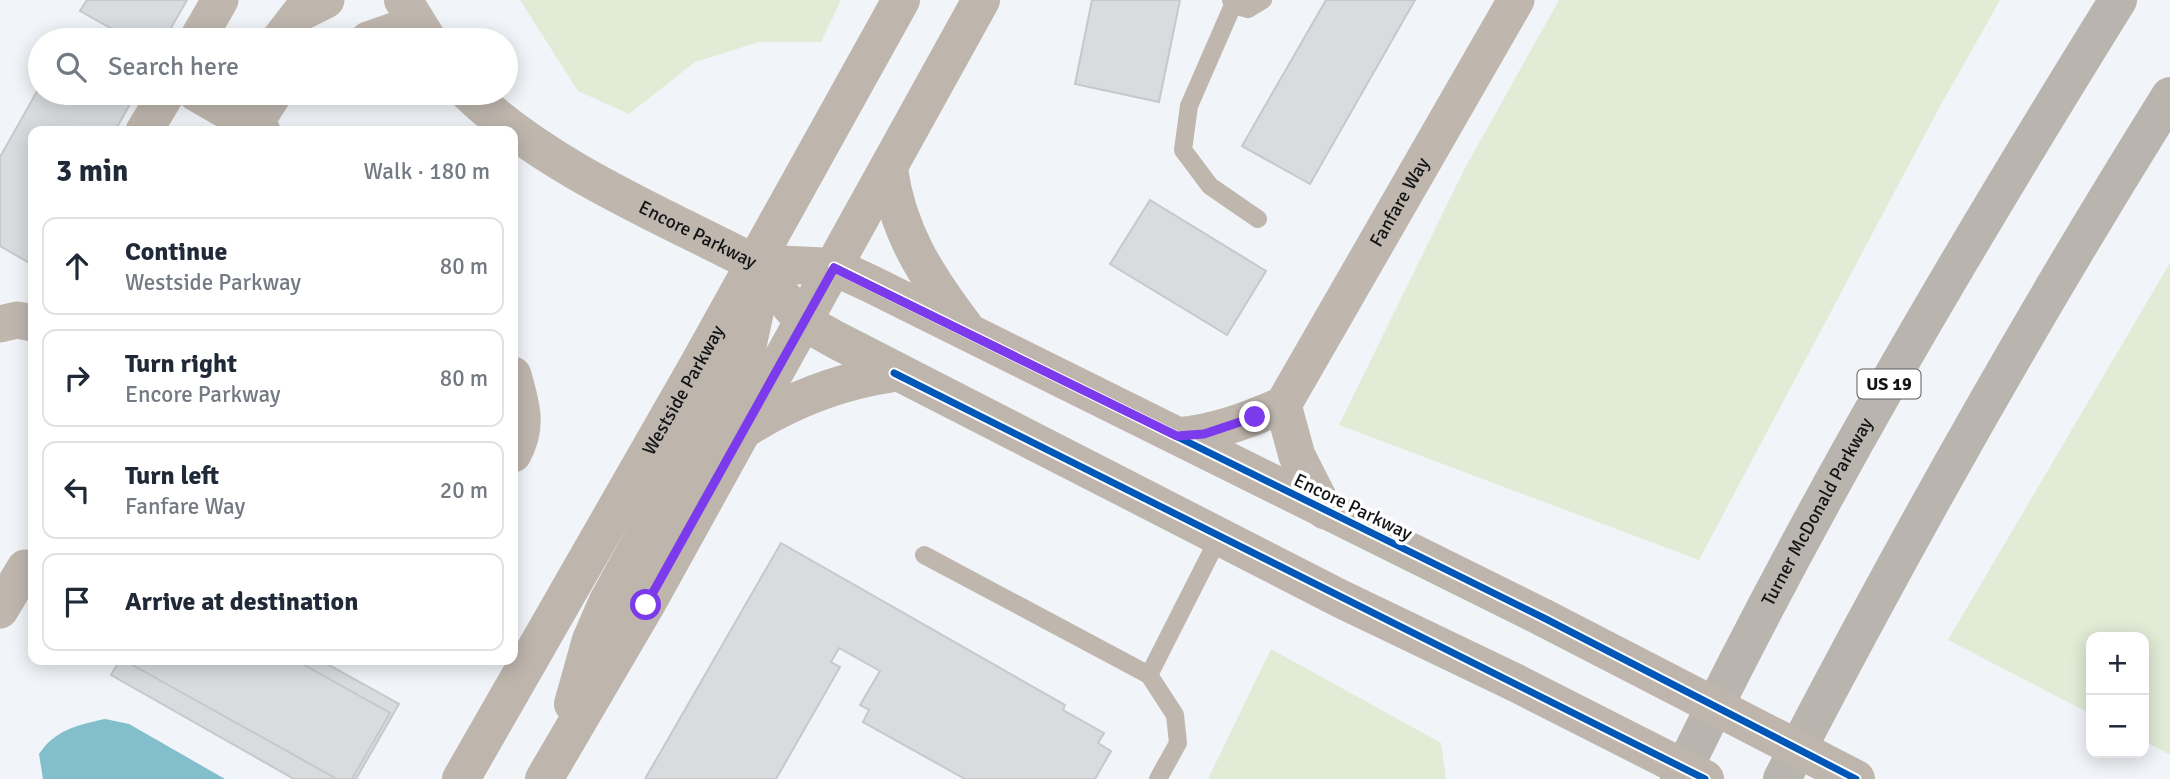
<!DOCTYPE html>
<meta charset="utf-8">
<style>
:root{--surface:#fff;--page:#f2f2f3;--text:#1f2937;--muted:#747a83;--line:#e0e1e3}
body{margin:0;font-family:Signika,sans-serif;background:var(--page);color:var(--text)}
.controls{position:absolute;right:21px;bottom:21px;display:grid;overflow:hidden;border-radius:14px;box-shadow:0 4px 18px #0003}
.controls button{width:63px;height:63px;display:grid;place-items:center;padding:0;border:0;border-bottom:2px solid var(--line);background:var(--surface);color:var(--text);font:35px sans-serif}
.stop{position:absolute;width:21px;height:21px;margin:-16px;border:5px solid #7c3aed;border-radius:50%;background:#fff}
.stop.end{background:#7c3aed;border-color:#fff;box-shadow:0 2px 7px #0008}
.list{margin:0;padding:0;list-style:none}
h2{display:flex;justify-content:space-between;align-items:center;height:91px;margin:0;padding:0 28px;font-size:30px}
h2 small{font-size:23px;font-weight:400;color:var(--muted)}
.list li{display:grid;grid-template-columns:46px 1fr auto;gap:21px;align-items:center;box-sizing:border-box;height:98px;margin:0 14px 14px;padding:0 14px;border:2px solid var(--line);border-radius:14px}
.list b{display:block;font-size:26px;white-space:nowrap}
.list p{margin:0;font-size:23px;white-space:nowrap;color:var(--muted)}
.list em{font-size:23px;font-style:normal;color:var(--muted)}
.icon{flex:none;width:38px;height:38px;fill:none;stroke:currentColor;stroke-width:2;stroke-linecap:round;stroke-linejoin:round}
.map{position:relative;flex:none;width:2170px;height:779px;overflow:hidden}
.search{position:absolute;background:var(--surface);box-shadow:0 4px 18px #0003;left:28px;top:28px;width:490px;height:77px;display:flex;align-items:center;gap:18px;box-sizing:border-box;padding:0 24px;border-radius:38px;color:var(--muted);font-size:26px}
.panel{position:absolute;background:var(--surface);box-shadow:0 4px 18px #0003;left:28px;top:126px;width:490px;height:539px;border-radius:14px}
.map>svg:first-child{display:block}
.green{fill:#e2ebd6}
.water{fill:#82becc}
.building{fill:#d9dcdf;stroke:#c6c8cb;stroke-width:2}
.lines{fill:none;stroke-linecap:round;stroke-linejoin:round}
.service{stroke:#bfb7ae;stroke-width:18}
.minor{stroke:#bfb7ae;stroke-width:37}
.tertiary{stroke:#bfb7ae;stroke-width:38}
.secondary{stroke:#beb5ad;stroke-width:38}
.motorway{stroke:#bab4ae;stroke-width:38}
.secondary-bridge{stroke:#beb5ad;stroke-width:38}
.cycleway-casing{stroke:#fff;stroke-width:11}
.cycleway{stroke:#0057b8;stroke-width:7}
.route{stroke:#7c3aed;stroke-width:9}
.labels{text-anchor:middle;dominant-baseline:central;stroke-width:7;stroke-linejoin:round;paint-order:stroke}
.shield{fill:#fff;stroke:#595a5c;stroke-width:2}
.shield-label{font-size:18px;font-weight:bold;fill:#121416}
.street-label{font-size:19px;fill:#121416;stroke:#fff}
</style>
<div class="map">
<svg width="2170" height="779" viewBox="0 0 2170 779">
<rect width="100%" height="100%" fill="#f1f4f8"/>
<g class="green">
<polygon points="520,0 841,0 821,42 759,42 695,62 629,114 578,91"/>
<polygon points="1559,0 2000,0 1938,110 1699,560 1339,425 1464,170"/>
<polygon points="2170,263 2170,755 2144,741 2144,637 2091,637 2091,714 1948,640"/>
<polygon points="1271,649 1441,743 1446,779 1208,779"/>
</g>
<path class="water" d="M105 719 129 724 225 779H43L39 754C55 730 77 725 105 719Z"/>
<g class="building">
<polygon points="87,0 187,0 164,40 132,40 80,11"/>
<polygon points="1092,0 1180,0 1159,102 1075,84"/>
<polygon points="1326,0 1415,0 1310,184 1242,146"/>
<polygon points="40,86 40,93 136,93 115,131 33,131 33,265 0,246 0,157"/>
<polygon points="1150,200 1266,271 1227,335 1110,264"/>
<polygon points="781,543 1065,705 1063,710 1104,733 1098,743 1111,751 1095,779 965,779 863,722 869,710 860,705 880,671 839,648 831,662 840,667 776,779 645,779"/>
<polygon points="120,660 320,660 399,704 356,779 294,779 111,675"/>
<polygon points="131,660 295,660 390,713 352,779 337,779 129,663"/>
</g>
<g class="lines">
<g class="service">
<polyline points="1231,0 1233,5 1189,106 1183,150 1210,186 1258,219"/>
<polyline points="1233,5 1248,9 1263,0"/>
<polyline points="924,555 1149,675 1175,715 1178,743 1158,779"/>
<polyline points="1149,675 1219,537"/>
</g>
<g class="minor">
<polyline points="197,40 220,0"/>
<polyline points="279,40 300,13 326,0"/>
<polyline points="368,40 417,23"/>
<polyline points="196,93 262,131"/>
<polyline points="144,131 167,93"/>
<polyline points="250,131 274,93"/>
<polyline points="0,324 17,320 33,323"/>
<path d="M513 375C521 405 529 425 513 454"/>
<polyline points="1283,405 1297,456 1325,511"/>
<path id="s1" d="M1177 436C1215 433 1248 420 1283 405L1516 0"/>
<polyline points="0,610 25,568"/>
</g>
<g class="tertiary">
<polyline points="403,0 428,40"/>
<path id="s2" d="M469 93C546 167 659 214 754 263"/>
</g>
<g class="secondary">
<path d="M889 169C897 231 927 277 964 326"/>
<polyline points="754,263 804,322 836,340 1341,599 1514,682"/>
<polyline points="754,263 834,267 869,283 1544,618"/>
<path d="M745 429C792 399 839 381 894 373"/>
<polyline points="573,704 591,640 607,603 747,348 757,302 755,265"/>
<path id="s3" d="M461 779 697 367 901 0"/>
<polyline points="544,779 646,605 981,0"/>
</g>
<g class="motorway">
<path id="s4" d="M1679 779C1808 511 1961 253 2118 0"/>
<path d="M1782 779C1903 546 2031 318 2170 96"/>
</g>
<g class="secondary-bridge">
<polyline points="1544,618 1856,779"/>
<polyline points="1514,682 1705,779"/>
</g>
<defs>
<g id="cycleway">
<polyline points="834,267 1544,618 1856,779"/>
<polyline points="894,373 1705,779"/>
</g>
</defs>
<use href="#cycleway" class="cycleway-casing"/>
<use href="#cycleway" class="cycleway"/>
</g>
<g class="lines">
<polyline class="route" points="646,605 834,268 1177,436 1204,434 1255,417"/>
</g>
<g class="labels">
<rect class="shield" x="1857.5" y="369.5" width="63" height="29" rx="5"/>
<g class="shield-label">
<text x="1889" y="384">US 19</text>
</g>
<g class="street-label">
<text stroke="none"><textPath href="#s1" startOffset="345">Fanfare Way</textPath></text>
<text stroke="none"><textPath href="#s2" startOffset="270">Encore Parkway</textPath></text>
<text stroke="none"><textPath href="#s3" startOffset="448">Westside Parkway</textPath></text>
<text transform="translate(1353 507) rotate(26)">Encore Parkway</text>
<text stroke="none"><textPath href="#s4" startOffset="301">Turner McDonald Parkway</textPath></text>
</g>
</g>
</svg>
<div class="controls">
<button>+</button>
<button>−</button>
</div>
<div class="stop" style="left:646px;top:605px"></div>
<div class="stop end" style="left:1255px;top:417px"></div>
<div class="search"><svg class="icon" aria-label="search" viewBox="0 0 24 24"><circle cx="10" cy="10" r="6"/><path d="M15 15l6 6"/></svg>Search here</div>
<section class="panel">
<h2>3 min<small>Walk · 180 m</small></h2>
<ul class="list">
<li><svg class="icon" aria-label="ahead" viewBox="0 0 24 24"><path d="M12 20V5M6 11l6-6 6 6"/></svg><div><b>Continue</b><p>Westside Parkway</p></div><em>80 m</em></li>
<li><svg class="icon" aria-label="right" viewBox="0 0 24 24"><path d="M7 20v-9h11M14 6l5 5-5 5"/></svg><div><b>Turn right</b><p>Encore Parkway</p></div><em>80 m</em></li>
<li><svg class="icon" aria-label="left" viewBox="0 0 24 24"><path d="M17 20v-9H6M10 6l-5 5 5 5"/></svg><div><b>Turn left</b><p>Fanfare Way</p></div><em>20 m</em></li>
<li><svg class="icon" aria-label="arrive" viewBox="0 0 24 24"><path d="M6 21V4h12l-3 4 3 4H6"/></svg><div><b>Arrive at destination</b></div></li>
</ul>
</section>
</div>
